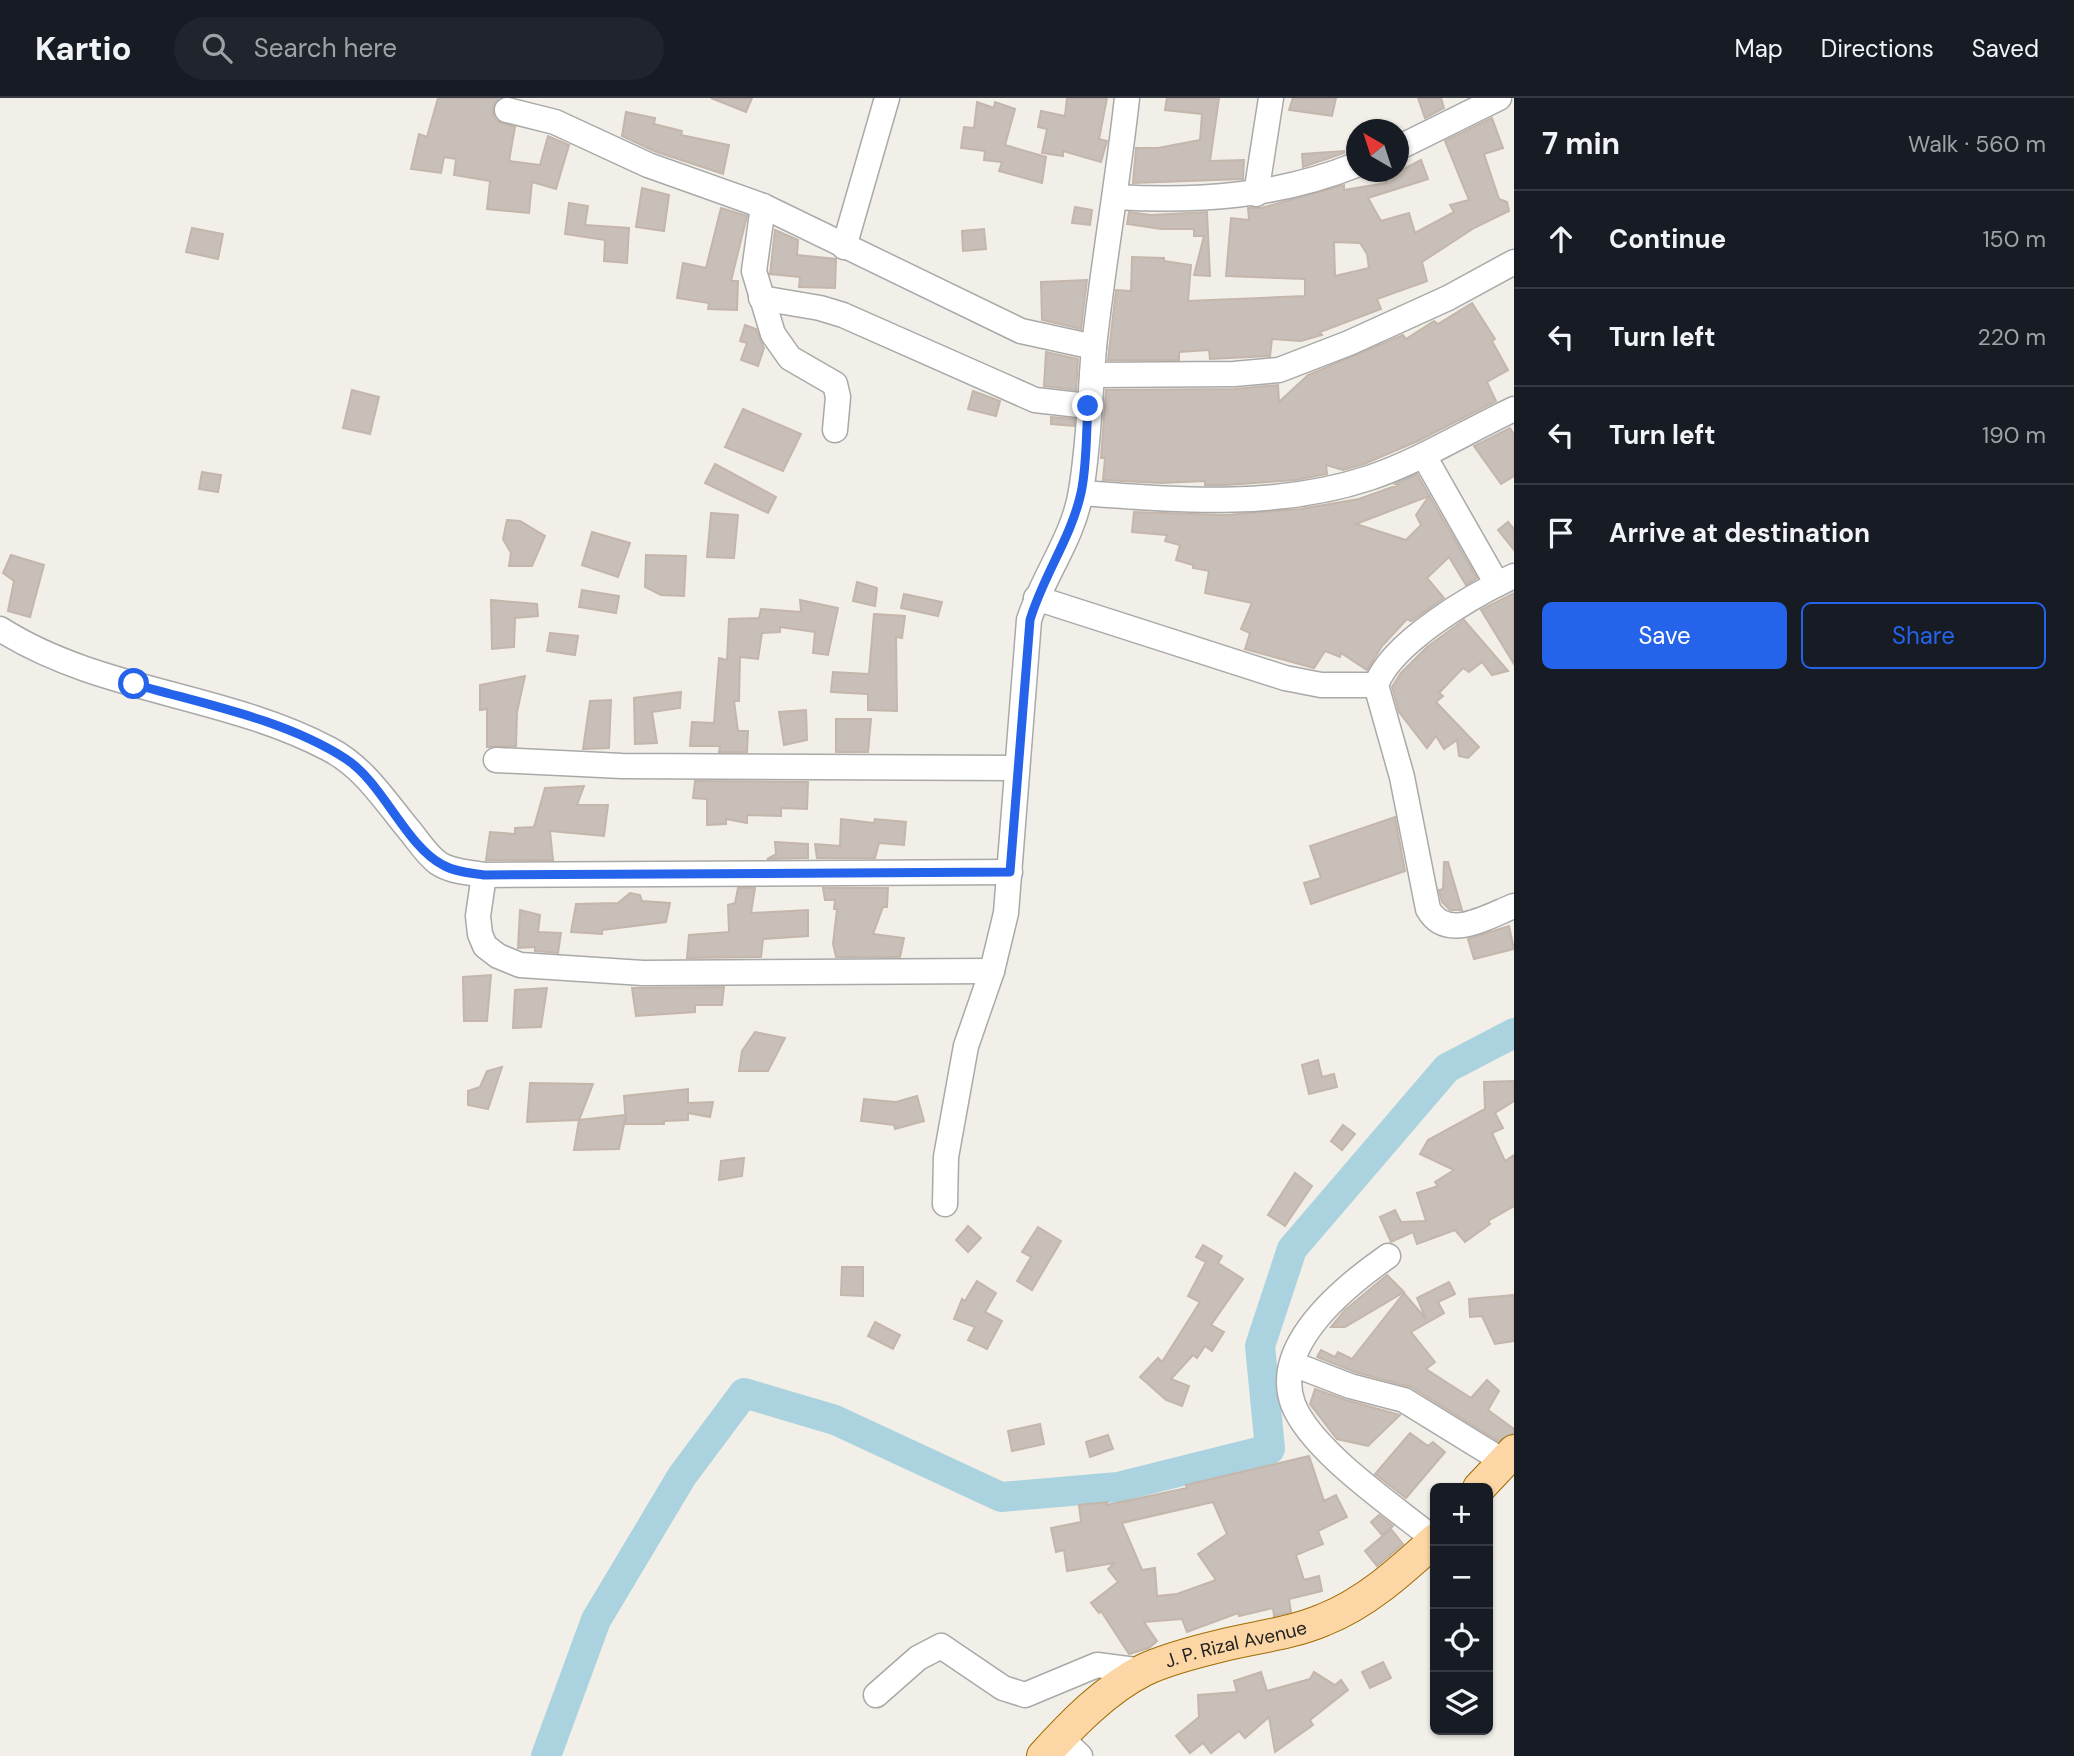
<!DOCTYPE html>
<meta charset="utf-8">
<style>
:root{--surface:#171b24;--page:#20242c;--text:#f1f3f6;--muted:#9ea1a6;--line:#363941;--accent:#2563eb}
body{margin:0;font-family:"DM Sans",sans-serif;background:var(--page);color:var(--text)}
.controls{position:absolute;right:21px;bottom:21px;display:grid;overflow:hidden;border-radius:10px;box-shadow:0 2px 5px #0004}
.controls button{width:63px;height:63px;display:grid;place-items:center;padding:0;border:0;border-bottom:2px solid var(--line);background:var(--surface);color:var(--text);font:35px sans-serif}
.compass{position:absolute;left:1346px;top:21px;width:63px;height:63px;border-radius:50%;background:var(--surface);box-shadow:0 2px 5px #0004;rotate:321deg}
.stop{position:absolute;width:21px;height:21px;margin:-16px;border:5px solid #2563eb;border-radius:50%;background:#fff}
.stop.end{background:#2563eb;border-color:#fff;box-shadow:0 2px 7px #0008}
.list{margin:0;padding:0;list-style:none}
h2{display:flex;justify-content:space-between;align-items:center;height:91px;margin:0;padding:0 28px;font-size:30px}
h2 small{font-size:23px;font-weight:400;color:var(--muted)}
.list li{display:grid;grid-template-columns:46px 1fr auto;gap:21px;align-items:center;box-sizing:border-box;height:98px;padding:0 28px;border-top:2px solid var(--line)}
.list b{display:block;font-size:26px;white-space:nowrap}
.list em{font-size:23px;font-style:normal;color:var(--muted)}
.actions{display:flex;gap:14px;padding:21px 28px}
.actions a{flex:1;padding:16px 0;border:2px solid var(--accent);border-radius:10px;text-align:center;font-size:24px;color:var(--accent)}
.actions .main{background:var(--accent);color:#fff}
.icon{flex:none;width:38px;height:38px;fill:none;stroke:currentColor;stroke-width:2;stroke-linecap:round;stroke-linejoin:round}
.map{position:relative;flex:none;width:1514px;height:1658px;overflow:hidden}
header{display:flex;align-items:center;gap:42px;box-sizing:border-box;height:98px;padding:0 35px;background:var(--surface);border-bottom:2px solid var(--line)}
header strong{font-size:33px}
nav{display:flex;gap:38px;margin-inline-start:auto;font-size:24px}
.search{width:490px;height:63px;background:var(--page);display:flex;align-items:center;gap:18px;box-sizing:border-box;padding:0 24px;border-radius:38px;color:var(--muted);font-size:26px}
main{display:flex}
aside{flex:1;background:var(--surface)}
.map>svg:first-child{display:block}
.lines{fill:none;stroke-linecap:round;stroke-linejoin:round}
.river{stroke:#aad3df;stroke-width:30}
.building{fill:#c7bfb8;stroke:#c4b6ab;stroke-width:2;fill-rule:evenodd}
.minor-casing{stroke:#a9a9a9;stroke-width:27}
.major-casing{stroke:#a06b00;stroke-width:34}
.minor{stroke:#fff;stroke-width:24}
.major{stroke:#fcd6a4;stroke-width:32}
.route{stroke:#2563eb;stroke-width:9}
.labels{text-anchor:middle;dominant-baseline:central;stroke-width:6;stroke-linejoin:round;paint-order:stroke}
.street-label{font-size:19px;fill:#222;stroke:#fff}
</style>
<header>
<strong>Kartio</strong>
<div class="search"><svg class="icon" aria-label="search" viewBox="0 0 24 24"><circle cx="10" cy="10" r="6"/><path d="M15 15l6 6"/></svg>Search here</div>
<nav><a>Map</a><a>Directions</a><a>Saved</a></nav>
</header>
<main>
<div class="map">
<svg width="1514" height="1658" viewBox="0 0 1514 1658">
<rect width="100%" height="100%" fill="#f2efe9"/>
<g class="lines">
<polyline class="river" points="546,1658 596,1522 682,1378 744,1295 835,1322 1001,1399 1118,1389 1270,1351 1260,1248 1292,1151 1447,970 1514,935"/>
</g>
<g class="building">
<polygon points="438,0 499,0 493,8 493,17 497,23 515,29 509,63 540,67 548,38 569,47 556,91 532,84 529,115 487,111 490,83 454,77 456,61 444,59 441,75 411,71 419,36 427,39"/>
<polygon points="711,0 752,0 746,14"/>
<polygon points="1067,0 1107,0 1099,41 1107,43 1101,64 1063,53 1063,58 1042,55 1047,31 1038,29 1041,13 1065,18"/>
<polygon points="1167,0 1219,0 1210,63 1244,62 1243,81 1133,85 1136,50 1158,50 1200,42 1202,16 1165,12"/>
<polygon points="1293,0 1336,0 1332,18 1289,12"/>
<polygon points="1418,0 1441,0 1444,10 1425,20"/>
<polygon points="977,4 994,10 995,4 1015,11 1005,47 1046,59 1042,85 999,73 1002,64 984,62 985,53 961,50 964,29 974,30"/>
<polygon points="626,14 655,20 654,26 682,33 681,37 729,47 723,76 654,53 622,38"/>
<path d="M1492 20 1503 50 1484 56 1499 101 1507 104 1509 113 1474 130 1422 164 1427 183 1377 201 1381 211 1320 234 1322 237 1301 243 1272 241 1270 258 1210 261 1209 252 1179 254V262H1108L1116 192 1131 193 1132 159 1164 160V163L1191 167 1188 203 1305 198V181L1226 178 1231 120 1249 122 1248 110H1261L1344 87V92L1386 85 1382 74H1398L1421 62 1428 81 1368 100 1381 123 1409 115 1415 135 1454 114 1450 107 1469 102 1445 43ZM1334 144 1360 145 1367 156 1369 170 1335 178Z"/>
<polygon points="1344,53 1344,55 1303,69 1302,56"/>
<polygon points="642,90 669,97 664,133 636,129"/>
<polygon points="569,105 588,108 585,127 629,130 627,165 604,163 605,142 565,136"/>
<polygon points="1075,109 1092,112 1090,127 1072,125"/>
<polygon points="721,110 747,118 731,183 738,183 737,212 708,211 709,205 677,200 683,165 706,170"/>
<polygon points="1129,114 1151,117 1207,114 1210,178 1194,177 1204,138 1194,138 1194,131 1161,131 1127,126"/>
<polygon points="192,130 223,136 218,161 186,154"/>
<polygon points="984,131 986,151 963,153 962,133"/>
<polygon points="775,132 798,142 797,157 836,161 835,190 799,189 800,179 770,176"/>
<polygon points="1087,182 1081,231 1042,222 1041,184"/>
<polygon points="1472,205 1495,241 1492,243 1508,272 1487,284 1496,303 1418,343 1364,366 1343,372 1326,367 1327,376 1296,382 1226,387 1205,387 1205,383 1161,385 1103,382 1105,360 1101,360 1106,292 1234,291 1278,287 1279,304 1308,277 1403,237 1406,241 1434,223 1438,226"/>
<polygon points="745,227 756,231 764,250 758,268 741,262 747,245 740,243"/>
<polygon points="1046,254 1078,261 1076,292 1044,288"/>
<polygon points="352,292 379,299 370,336 343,330"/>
<polygon points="973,293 1000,303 996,318 968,311"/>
<polygon points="743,311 801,336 783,373 725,349"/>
<polygon points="1051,319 1074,321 1074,328 1051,326"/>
<polygon points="1510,330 1514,337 1514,378 1501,386 1474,348"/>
<polygon points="715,366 776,399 768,415 705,385"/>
<polygon points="202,374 221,377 218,394 199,391"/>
<path d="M1417 376 1477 480 1466 487 1449 459 1427 480 1444 500 1411 523 1407 521 1382 548 1367 572 1341 555 1340 559 1325 553 1314 570 1245 551 1250 535 1241 531 1252 505 1205 495 1209 473 1193 470V467L1176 462 1180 447 1165 443 1167 437 1132 434 1134 414 1226 417 1300 411 1359 401 1398 387 1395 386ZM1429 398 1416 417 1421 427 1406 442 1356 426Z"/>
<polygon points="711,415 738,417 734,460 707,459"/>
<polygon points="507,422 520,423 545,438 532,468 509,468 511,455 503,441"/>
<polygon points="1508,424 1514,431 1514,452 1498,432"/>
<polygon points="592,434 630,445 618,479 582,467"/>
<polygon points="11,457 44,467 30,519 8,513 14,483 3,475"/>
<polygon points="646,457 686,458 684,498 661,497 645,489"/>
<polygon points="857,484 877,490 875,508 853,503"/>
<polygon points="582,492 619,498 616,515 579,509"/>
<polygon points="1514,495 1514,566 1481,512"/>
<polygon points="904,496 942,504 938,518 901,510"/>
<polygon points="491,502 537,506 538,518 515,520 514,549 492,551"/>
<polygon points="800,502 838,510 828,557 813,555 815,534 780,529 780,534 762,535 758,561 740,559 739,603 734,603 738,633 748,633 747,654 719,654 720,648 690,648 692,624 714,625 719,560 727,562 729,521 759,520 761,511 801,514"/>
<polygon points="874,516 905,518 902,540 896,539 897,613 868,612 868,596 831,594 833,574 869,576"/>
<polygon points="1464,522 1508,573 1492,577 1482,564 1469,574 1463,570 1439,595 1443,598 1436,604 1479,649 1468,660 1459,658 1457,642 1444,651 1436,638 1427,650 1399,614 1392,589 1401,575 1427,549"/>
<polygon points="550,535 578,538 575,557 547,553"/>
<polygon points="525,578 517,614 516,648 487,649 487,611 480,612 480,587"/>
<polygon points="681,594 680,610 652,614 657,645 635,646 634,600"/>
<polygon points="611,602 609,650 583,651 590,603"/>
<polygon points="806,612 807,642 784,647 779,614"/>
<polygon points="836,621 871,621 868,654 836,654"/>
<polygon points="695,683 808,684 807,711 781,710 781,718 747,717 747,725 726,721 726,726 707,727 707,701 693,700"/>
<polygon points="584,688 577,707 608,707 604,738 550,733 553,762 486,762 490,734 515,736 515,730 534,729 545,690"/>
<polygon points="1395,719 1405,773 1311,806 1304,785 1321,780 1310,748"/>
<polygon points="841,721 874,725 875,721 906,724 904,747 879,745 875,760 817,760 815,746 840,748"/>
<polygon points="775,744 808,746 808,760 767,761 776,756"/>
<polygon points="1444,764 1448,764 1462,812 1450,812 1442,804 1439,792 1443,791"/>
<polygon points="738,790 755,790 751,815 808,812 808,838 763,841 761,859 687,860 689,837 729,834 728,807 735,805"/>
<polygon points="823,790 888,790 887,809 883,809 873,836 904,840 900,859 836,859 833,846 837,811 834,811 835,802 825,802"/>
<polygon points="630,795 640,797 642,803 670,805 666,824 602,832 602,836 571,834 576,806 618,805"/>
<polygon points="520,812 540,817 538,834 561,835 558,855 535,853 535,849 518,850"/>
<polygon points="1509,828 1514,851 1474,861 1468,841"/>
<polygon points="491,877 487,923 464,923 463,879"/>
<polygon points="724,889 722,907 695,907 695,914 636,918 632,890"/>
<polygon points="547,890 541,929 513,930 515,892"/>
<polygon points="755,934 785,940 768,973 739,973 742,953"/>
<polygon points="1318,962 1322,979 1334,976 1337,989 1309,996 1302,967"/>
<polygon points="502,969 488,1011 468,1007 468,993 480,989 487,973"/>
<polygon points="1514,983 1514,1003 1495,1015 1503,1030 1492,1035 1505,1063 1514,1057 1514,1108 1488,1123 1490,1126 1465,1144 1455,1132 1417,1146 1413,1134 1391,1144 1380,1119 1395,1112 1401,1124 1426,1123 1417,1095 1438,1088 1435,1084 1454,1072 1420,1056 1428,1042 1485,1011 1484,984"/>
<polygon points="530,985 593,986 579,1022 527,1024"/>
<polygon points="688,991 688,1005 713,1004 710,1019 688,1015 688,1022 664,1023 664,1026 626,1026 624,998"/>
<polygon points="917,998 924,1023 895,1031 894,1027 861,1023 864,1001 896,1004"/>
<polygon points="626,1017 619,1051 574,1052 579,1022"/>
<polygon points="1343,1027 1355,1036 1342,1052 1331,1043"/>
<polygon points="744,1060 742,1078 719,1082 721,1063"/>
<polygon points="1295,1075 1312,1088 1285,1128 1268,1117"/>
<polygon points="968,1128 981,1140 968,1154 956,1142"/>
<polygon points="1038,1129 1061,1143 1032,1192 1017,1183 1031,1159 1022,1154"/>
<polygon points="1203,1147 1222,1158 1218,1165 1243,1181 1211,1227 1224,1234 1212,1253 1205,1248 1197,1260 1193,1257 1171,1281 1189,1288 1182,1308 1166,1302 1140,1279 1158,1260 1162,1264 1200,1204 1188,1198 1206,1164 1196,1159"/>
<polygon points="842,1169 863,1169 863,1198 841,1197"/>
<polygon points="1387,1177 1404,1194 1345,1229 1331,1229 1345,1212"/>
<polygon points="977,1183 996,1195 985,1214 1002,1223 987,1251 968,1242 975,1229 954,1221 962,1201 965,1203"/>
<polygon points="1449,1184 1455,1196 1438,1204 1444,1215 1411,1234 1435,1264 1426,1271 1471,1300 1487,1282 1499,1293 1488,1312 1514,1331 1514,1335 1498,1343 1411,1289 1355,1274 1317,1259 1321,1252 1335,1259 1338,1254 1352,1261 1404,1195 1426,1221 1417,1200"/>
<polygon points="1514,1197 1514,1243 1495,1246 1482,1218 1470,1219 1469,1201"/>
<polygon points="875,1224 900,1237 893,1251 868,1238"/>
<polygon points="1315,1291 1346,1302 1400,1317 1368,1348 1337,1341 1310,1306"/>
<polygon points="1040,1326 1044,1346 1012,1353 1008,1333"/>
<polygon points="1410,1335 1428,1348 1433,1344 1445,1354 1406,1400 1375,1376"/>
<polygon points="1108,1337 1113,1351 1090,1359 1086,1344"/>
<path d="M1309 1358 1324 1403 1336 1397 1347 1419 1318 1433 1323 1446 1296 1457 1304 1482 1319 1478 1322 1493 1289 1501 1291 1514 1274 1518 1273 1510 1239 1518 1238 1515 1187 1534 1182 1521 1144 1524 1157 1543 1149 1550 1129 1556 1101 1513 1099 1515 1091 1505 1118 1484 1108 1471 1114 1465 1067 1473 1064 1452 1056 1454 1051 1430 1081 1424 1079 1407 1107 1404V1407L1187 1390 1186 1387ZM1213 1404 1227 1436 1198 1456 1216 1482 1177 1496 1157 1498 1155 1470 1142 1472 1122 1425Z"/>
<polygon points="1379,1417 1393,1428 1382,1437 1371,1424"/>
<polygon points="1391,1431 1403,1446 1377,1468 1365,1453"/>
<polygon points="1383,1564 1391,1580 1370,1590 1362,1574"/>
<polygon points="1261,1574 1267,1593 1310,1581 1314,1574 1335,1587 1341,1582 1348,1592 1310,1622 1313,1627 1275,1654 1269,1619 1245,1640 1239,1633 1211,1655 1203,1645 1190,1655 1176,1638 1199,1619 1198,1597 1237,1594 1234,1583"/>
</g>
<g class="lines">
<defs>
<g id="minor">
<polyline points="507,12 555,24 648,67 763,108 1021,233 1094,249"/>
<polyline points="1398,50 1499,0"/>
<polyline points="1256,96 1271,0"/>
<path d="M1116 99C1200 104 1278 98 1356 67"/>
<polyline points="763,108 754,173 773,236 790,260 835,286 838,299 835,332"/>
<polyline points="844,149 887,0"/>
<polyline points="761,200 820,210 843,217 1035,302 1088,308"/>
<polyline points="1092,277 1234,276 1279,272 1349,245 1448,200 1514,164"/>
<polyline points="1424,358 1497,486"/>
<path d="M1081 395C1178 402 1275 411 1369 380 1420 363 1465 334 1514 311"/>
<path d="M1514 478C1473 497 1392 544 1376 587L1402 679 1428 811C1447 844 1486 819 1514 808"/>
<polyline points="1036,500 1285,580 1321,587 1376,587"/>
<path d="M0 531C99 594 225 596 329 651 364 669 385 703 410 733 419 744 427 757 438 765 451 774 469 774 484 777L1010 774"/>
<polyline points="496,662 622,668 1017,670"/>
<polyline points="484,777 478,818 480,836 485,848 498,858 520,867 643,875 992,873"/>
<path d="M945 1106 946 1059 966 948 992 873 1006 815 1029 522C1043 478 1074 439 1081 393 1089 346 1090 297 1094 249 1103 166 1118 83 1127 0"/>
<path d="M1388 1158C1348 1186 1271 1246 1293 1306 1312 1354 1395 1409 1435 1442"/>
<polyline points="1293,1266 1350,1288 1404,1302 1503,1363"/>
<polyline points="876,1597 918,1560 941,1548 1003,1590 1025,1597 1097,1567 1143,1573"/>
<polyline points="1060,1639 1080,1658"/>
</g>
<g id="major">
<polyline points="1479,1390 1514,1353"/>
<path id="s1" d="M1043 1658C1071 1627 1106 1591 1144 1572 1167 1561 1195 1554 1220 1548 1255 1539 1290 1536 1323 1522 1366 1505 1401 1473 1435 1442"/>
</g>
</defs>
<use href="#minor" class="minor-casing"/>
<use href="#major" class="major-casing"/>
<use href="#minor" class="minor"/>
<use href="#major" class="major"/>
</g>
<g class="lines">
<path class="route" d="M134 586C203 606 284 621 346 661 383 685 406 748 443 767 455 774 471 775 484 777L1010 774 1030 522C1043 478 1071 440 1081 395 1087 368 1086 336 1088 308"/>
</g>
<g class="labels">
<g class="street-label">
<text stroke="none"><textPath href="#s1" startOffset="229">J. P. Rizal Avenue</textPath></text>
</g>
</g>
</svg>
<div class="controls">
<button>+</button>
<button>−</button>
<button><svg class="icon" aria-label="locate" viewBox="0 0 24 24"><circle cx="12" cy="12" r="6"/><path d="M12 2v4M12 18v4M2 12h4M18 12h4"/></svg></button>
<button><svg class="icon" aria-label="layers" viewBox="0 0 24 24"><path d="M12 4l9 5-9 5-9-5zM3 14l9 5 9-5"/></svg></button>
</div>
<svg class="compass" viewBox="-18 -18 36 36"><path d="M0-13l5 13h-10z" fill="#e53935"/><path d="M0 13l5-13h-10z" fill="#9ea1a6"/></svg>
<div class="stop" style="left:134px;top:586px"></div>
<div class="stop end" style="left:1088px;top:308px"></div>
</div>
<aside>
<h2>7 min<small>Walk · 560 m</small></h2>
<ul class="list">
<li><svg class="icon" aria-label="ahead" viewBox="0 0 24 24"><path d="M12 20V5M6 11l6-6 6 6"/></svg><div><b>Continue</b></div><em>150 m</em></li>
<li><svg class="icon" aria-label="left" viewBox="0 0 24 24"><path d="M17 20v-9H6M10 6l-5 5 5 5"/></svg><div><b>Turn left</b></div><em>220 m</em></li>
<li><svg class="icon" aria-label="left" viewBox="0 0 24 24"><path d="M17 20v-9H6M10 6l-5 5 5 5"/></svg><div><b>Turn left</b></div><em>190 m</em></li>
<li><svg class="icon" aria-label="arrive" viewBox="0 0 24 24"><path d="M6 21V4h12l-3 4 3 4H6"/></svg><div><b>Arrive at destination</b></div></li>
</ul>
<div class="actions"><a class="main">Save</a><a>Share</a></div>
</aside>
</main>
